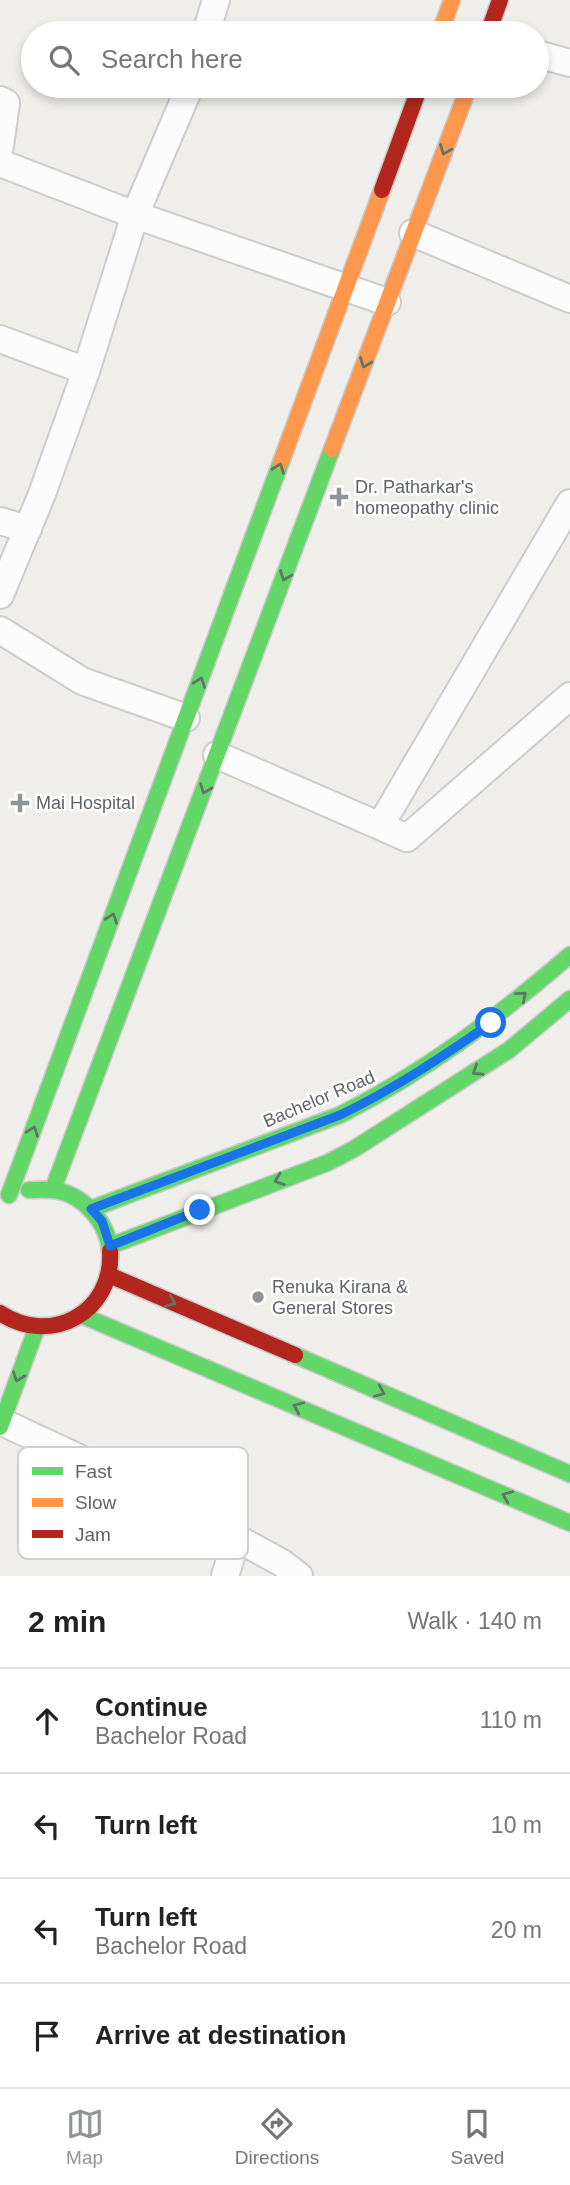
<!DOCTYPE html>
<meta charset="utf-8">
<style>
:root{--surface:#fff;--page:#f6f6f6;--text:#222;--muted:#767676;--line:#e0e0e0;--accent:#919496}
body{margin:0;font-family:Arial,sans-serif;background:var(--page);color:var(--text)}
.stop{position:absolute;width:21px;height:21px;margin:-16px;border:5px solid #1a73e8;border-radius:50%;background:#fff}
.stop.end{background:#1a73e8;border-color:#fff;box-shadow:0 2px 7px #0008}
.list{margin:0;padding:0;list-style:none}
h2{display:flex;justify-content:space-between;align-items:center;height:91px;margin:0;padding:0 28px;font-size:30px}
h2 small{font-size:23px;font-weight:400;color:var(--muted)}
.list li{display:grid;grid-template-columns:46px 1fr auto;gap:21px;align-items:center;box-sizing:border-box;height:105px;padding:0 28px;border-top:2px solid var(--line)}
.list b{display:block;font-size:26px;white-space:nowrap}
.list p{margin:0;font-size:23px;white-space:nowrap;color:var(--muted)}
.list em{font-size:23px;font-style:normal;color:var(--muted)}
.icon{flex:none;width:38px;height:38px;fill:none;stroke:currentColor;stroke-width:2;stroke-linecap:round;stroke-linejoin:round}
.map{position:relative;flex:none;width:570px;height:1576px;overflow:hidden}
.search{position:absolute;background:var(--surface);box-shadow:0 4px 10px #0003;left:21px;right:21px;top:21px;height:77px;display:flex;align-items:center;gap:18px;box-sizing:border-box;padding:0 24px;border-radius:38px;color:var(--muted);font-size:26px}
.sheet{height:511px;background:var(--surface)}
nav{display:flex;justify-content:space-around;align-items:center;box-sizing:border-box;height:98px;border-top:2px solid var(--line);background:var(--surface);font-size:19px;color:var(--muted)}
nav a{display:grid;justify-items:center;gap:4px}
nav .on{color:var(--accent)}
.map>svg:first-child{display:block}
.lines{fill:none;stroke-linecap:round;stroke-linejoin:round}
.street-casing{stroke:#cbcccc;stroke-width:30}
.fast-casing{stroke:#cacacb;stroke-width:19}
.slow-casing{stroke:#cacacb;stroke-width:19}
.jam-casing{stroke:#cacacb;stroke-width:19}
.street{stroke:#fdfcfc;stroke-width:26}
.fast{stroke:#63d668;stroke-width:16}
.slow{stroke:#ff974d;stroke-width:16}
.jam{stroke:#b3261e;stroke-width:16}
.oneway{stroke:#607468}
.route{stroke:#1a73e8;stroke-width:9}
.poi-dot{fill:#919496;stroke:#fff;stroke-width:2.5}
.labels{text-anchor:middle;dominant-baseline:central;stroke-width:5;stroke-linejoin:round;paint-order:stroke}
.poi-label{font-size:18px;fill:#5f6368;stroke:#fff;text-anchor:start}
.street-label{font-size:18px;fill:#5f6368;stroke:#fff}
.key{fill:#fff;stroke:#cfd0d2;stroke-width:2}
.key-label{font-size:19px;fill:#5f6368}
</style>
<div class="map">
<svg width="570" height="1576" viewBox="0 0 570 1576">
<rect width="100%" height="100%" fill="#efeeea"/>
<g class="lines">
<defs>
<g id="street">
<polyline points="206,33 216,0"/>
<polyline points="537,54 570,63"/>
<polyline points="0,100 6,103 0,146"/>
<polyline points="0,163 135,215 387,302"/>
<polyline points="413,233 570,299"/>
<polyline points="0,339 86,371"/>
<polyline points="570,503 380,826 407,838 570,696"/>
<polyline points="0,521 28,529"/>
<polyline points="0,595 42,494 86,371 135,215 190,86"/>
<polyline points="0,630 82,681 186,718"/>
<polyline points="217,755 380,826"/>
<polyline points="2,1422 152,1492 282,1563 299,1576"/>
<polyline points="225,1576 237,1538"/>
</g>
<g id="fast">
<polyline points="53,1189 332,449"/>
<path d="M29 1190C38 1190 49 1189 58 1191 85 1196 108 1224 110 1251"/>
<polyline points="9,1195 281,462"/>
<path d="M91 1209 340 1115C425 1072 498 1017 570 955"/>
<polyline points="110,1246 327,1163 354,1149 509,1050 570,999"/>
<polyline points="81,1315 570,1523"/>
<polyline points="295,1355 570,1474"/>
<polyline points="0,1427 37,1327"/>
</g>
<g id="slow">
<polyline points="440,33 452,0"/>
<polyline points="332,449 469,86"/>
<polyline points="281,462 382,190"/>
</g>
<g id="jam">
<polyline points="488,33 500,0"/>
<polyline points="382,190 420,86"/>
<polyline points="109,1275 295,1355"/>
<path d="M0 1313C51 1347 114 1312 110 1251"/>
</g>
</defs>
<use href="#street" class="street-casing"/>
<use href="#fast" class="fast-casing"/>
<use href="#slow" class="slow-casing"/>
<use href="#jam" class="jam-casing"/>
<use href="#street" class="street"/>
<use href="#fast" class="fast"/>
<use href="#slow" class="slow"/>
<use href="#jam" class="jam"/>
</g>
<defs><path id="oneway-chevron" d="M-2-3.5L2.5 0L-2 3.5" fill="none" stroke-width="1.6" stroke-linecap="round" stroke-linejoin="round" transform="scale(1.75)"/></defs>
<g class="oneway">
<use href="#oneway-chevron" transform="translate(445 150) rotate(111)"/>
<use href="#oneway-chevron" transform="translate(365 363) rotate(111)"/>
<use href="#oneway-chevron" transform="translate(279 468) rotate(-70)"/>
<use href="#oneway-chevron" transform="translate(285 576) rotate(111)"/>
<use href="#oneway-chevron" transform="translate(200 682) rotate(-70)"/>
<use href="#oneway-chevron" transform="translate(205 789) rotate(111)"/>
<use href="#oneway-chevron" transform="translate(112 918) rotate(-70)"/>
<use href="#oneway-chevron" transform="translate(522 996) rotate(-41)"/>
<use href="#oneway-chevron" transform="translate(477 1071) rotate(147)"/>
<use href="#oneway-chevron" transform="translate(33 1131) rotate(-70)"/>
<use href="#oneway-chevron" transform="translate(279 1180) rotate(160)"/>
<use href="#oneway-chevron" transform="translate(171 1302) rotate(23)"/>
<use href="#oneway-chevron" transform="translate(18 1377) rotate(110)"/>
<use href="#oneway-chevron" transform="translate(380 1392) rotate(23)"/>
<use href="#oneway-chevron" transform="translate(298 1407) rotate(-157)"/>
<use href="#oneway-chevron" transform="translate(507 1496) rotate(-157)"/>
</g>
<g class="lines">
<path class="route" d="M200 1210 110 1246 102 1221 91 1209 340 1115C394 1089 442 1057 491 1023"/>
</g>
<g class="poi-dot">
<path d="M335.5 486.5h7v7h7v7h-7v7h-7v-7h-7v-7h7z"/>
<path d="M16.5 792.5h7v7h7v7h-7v7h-7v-7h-7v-7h7z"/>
<circle cx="258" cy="1297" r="7"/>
</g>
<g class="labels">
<g class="poi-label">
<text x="355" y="487">Dr. Patharkar's<tspan x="355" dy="21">homeopathy clinic</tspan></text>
<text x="36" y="803">Mai Hospital</text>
<text x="272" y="1287">Renuka Kirana &amp;<tspan x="272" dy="21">General Stores</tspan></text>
</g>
<g class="street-label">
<text transform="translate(319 1099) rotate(-23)">Bachelor Road</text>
</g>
</g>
<rect x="18" y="1447" width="230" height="112" rx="10" class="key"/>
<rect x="32" y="1467" width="31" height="8" fill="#63d668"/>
<rect x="32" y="1498" width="31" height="9" fill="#ff974d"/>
<rect x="32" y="1530" width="31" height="8" fill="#b3261e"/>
<g class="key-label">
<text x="75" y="1478">Fast</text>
<text x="75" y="1509">Slow</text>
<text x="75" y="1541">Jam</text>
</g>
</svg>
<div class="stop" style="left:491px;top:1023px"></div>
<div class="stop end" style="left:200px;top:1210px"></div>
<div class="search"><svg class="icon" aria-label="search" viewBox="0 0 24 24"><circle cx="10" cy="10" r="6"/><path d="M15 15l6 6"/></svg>Search here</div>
</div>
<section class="sheet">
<h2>2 min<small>Walk · 140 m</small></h2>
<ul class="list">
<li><svg class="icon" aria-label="ahead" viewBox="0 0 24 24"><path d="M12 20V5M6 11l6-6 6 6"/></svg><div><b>Continue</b><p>Bachelor Road</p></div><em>110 m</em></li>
<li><svg class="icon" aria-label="left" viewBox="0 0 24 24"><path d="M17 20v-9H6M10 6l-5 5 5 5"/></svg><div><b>Turn left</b></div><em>10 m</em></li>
<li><svg class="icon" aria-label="left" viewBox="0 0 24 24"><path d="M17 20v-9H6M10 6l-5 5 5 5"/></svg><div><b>Turn left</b><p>Bachelor Road</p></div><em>20 m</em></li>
<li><svg class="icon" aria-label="arrive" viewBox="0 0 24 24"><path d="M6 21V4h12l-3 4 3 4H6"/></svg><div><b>Arrive at destination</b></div></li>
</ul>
</section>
<nav>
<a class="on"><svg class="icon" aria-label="map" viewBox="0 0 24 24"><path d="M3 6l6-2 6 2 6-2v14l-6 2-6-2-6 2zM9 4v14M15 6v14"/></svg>Map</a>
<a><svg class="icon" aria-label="directions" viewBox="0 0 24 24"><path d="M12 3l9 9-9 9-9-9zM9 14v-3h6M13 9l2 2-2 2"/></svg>Directions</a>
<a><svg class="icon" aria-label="saved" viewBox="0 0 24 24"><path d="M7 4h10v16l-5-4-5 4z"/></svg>Saved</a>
</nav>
